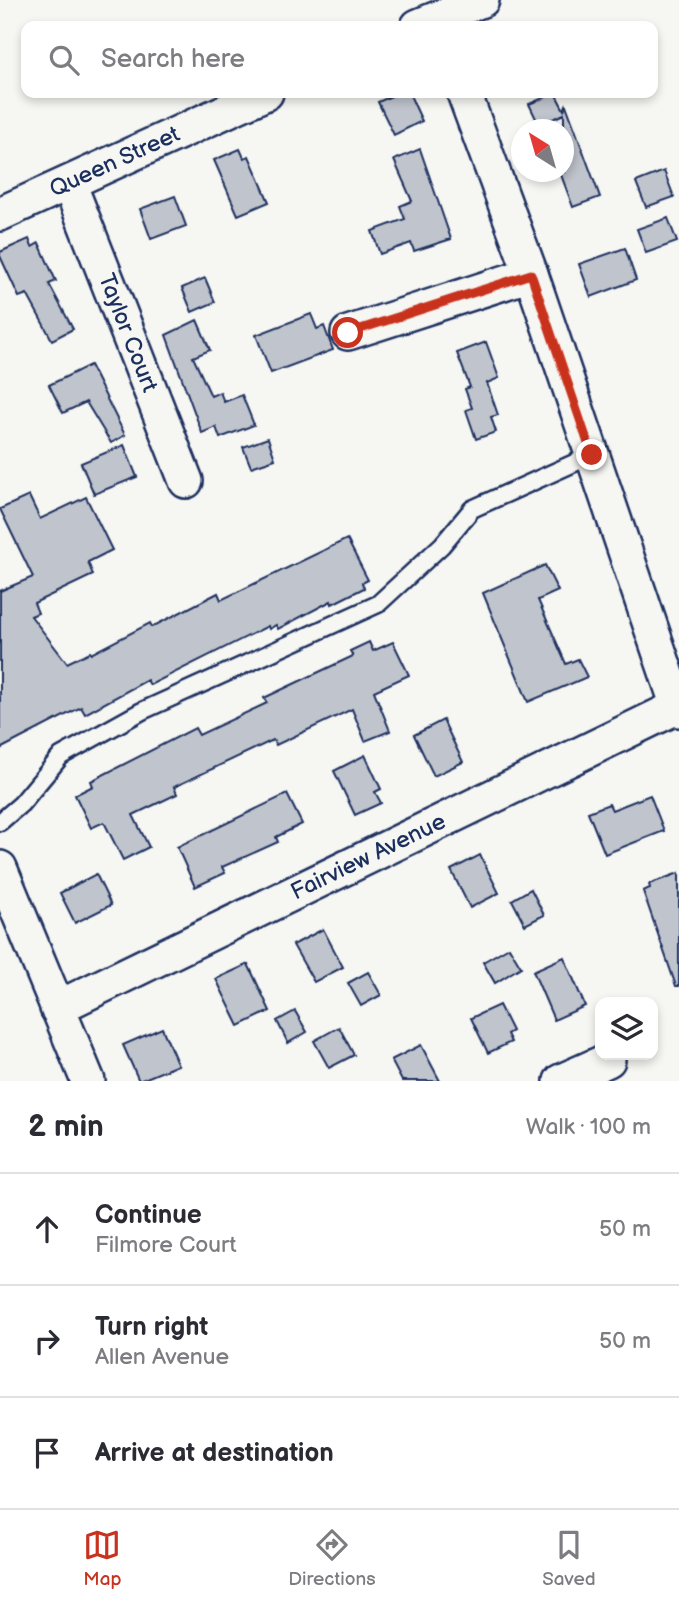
<!DOCTYPE html>
<meta charset="utf-8">
<style>
:root{--surface:#fff;--page:#f7f7f7;--text:#2b2b33;--muted:#7c7c81;--line:#e1e1e2;--accent:#c8321e}
body{margin:0;font-family:"Balsamiq Sans",sans-serif;background:var(--page);color:var(--text)}
.controls{position:absolute;right:21px;bottom:21px;display:grid;overflow:hidden;border-radius:14px;box-shadow:0 4px 10px #0003}
.controls button{width:63px;height:63px;display:grid;place-items:center;padding:0;border:0;border-bottom:2px solid var(--line);background:var(--surface);color:var(--text);font:35px sans-serif}
.compass{position:absolute;left:511px;top:119px;width:63px;height:63px;border-radius:50%;background:var(--surface);box-shadow:0 4px 10px #0003;rotate:323deg}
.stop{position:absolute;width:21px;height:21px;margin:-16px;border:5px solid #c8321e;border-radius:50%;background:#fff}
.stop.end{background:#c8321e;border-color:#fff;box-shadow:0 2px 7px #0008}
.list{margin:0;padding:0;list-style:none}
h2{display:flex;justify-content:space-between;align-items:center;height:91px;margin:0;padding:0 28px;font-size:30px}
h2 small{font-size:23px;font-weight:400;color:var(--muted)}
.list li{display:grid;grid-template-columns:46px 1fr auto;gap:21px;align-items:center;box-sizing:border-box;height:112px;padding:0 28px;border-top:2px solid var(--line)}
.list b{display:block;font-size:26px;white-space:nowrap}
.list p{margin:0;font-size:23px;white-space:nowrap;color:var(--muted)}
.list em{font-size:23px;font-style:normal;color:var(--muted)}
.icon{flex:none;width:38px;height:38px;fill:none;stroke:currentColor;stroke-width:2;stroke-linecap:round;stroke-linejoin:round}
.map{position:relative;flex:none;width:679px;height:1081px;overflow:hidden}
.search{position:absolute;background:var(--surface);box-shadow:0 4px 10px #0003;left:21px;right:21px;top:21px;height:77px;display:flex;align-items:center;gap:18px;box-sizing:border-box;padding:0 24px;border-radius:14px;color:var(--muted);font-size:26px}
.sheet{height:427px;background:var(--surface)}
nav{display:flex;justify-content:space-around;align-items:center;box-sizing:border-box;height:98px;border-top:2px solid var(--line);background:var(--surface);font-size:19px;color:var(--muted)}
nav a{display:grid;justify-items:center;gap:4px}
nav .on{color:var(--accent)}
.map>svg:first-child{display:block}
.building{fill:#c0c4cd;stroke:#1b2f5e;stroke-width:2}
.lines{fill:none;stroke-linecap:round;stroke-linejoin:round}
.lane-casing{stroke:#1b2f5e;stroke-width:21}
.street-casing{stroke:#1b2f5e;stroke-width:38}
.lane{stroke:#f6f6f2;stroke-width:16}
.street{stroke:#f6f6f2;stroke-width:33}
.route{stroke:#c8321e;stroke-width:9}
.labels{text-anchor:middle;dominant-baseline:central;stroke-width:6;stroke-linejoin:round;paint-order:stroke}
.street-label{font-size:23px;fill:#1b2f5e;stroke:#f6f6f2}
</style>
<div class="map">
<svg width="679" height="1081" viewBox="0 0 679 1081">
<rect width="100%" height="100%" fill="#f6f6f2"/>
<filter id="ink" filterUnits="userSpaceOnUse"><feTurbulence type="fractalNoise" baseFrequency=".0143" numOctaves="2"/><feDisplacementMap in="SourceGraphic" scale="14" xChannelSelector="R" yChannelSelector="G"/><feConvolveMatrix kernelMatrix="1 2 1 2 8 2 1 2 1" color-interpolation-filters="sRGB"/></filter>
<g filter="url(#ink)">
<g class="building">
<polygon points="398,93 409,93 422,121 394,135 378,102"/>
<polygon points="555,93 564,110 566,105 600,197 573,207 560,172 564,172 564,114 539,125 529,104"/>
<polygon points="240,149 244,158 249,156 269,202 238,215 214,160"/>
<polygon points="420,149 451,239 414,251 411,243 380,254 372,231 405,219 400,206 412,201 394,160"/>
<polygon points="664,171 674,197 646,207 636,182"/>
<polygon points="175,196 186,226 151,239 140,209"/>
<polygon points="668,218 677,242 646,253 637,229"/>
<polygon points="29,239 32,247 39,243 56,281 49,284 73,329 52,340 27,294 19,297 0,256 0,252"/>
<polygon points="625,248 636,280 591,297 579,264"/>
<polygon points="205,278 215,302 192,312 182,288"/>
<polygon points="311,314 317,329 324,326 333,350 271,373 256,335"/>
<polygon points="197,320 210,350 193,357 211,396 220,392 224,402 242,395 254,425 220,438 216,427 202,433 166,335"/>
<polygon points="486,342 499,378 487,383 498,415 491,417 496,432 476,439 466,410 472,408 465,389 470,387 457,353"/>
<polygon points="90,365 125,435 111,443 86,402 63,413 49,385"/>
<polygon points="268,438 275,459 251,467 243,447"/>
<polygon points="124,445 137,477 94,494 81,463"/>
<polygon points="29,496 40,519 86,497 112,550 88,562 93,575 34,603 38,613 31,616 67,663 90,652 91,654 150,623 152,627 218,593 221,600 347,539 368,580 362,583 364,588 332,604 331,601 278,629 276,625 269,629 268,626 150,685 147,680 85,714 81,707 0,749 0,591 33,577 0,509"/>
<polygon points="545,565 558,591 538,600 566,664 578,659 587,677 528,702 483,593"/>
<polygon points="369,642 373,651 393,642 409,675 374,691 390,731 365,741 352,709 276,745 273,740 174,787 177,794 133,815 149,847 123,860 104,822 91,828 75,795 93,786 91,781 195,728 199,735 267,703 264,698 353,656 350,651"/>
<polygon points="443,720 463,762 434,776 414,735"/>
<polygon points="365,755 381,789 375,792 381,803 355,815 334,771"/>
<polygon points="287,794 302,824 276,837 278,842 222,867 225,873 195,887 177,847"/>
<polygon points="650,795 664,831 605,854 588,812 609,804 612,810"/>
<polygon points="480,855 499,893 470,908 451,870"/>
<polygon points="679,873 679,986 676,986 643,891 650,888 649,884"/>
<polygon points="96,874 111,905 75,923 60,893"/>
<polygon points="531,889 544,915 525,925 512,900"/>
<polygon points="323,929 343,967 314,982 293,945"/>
<polygon points="509,947 521,967 495,983 483,962"/>
<polygon points="564,957 585,1006 554,1020 533,971"/>
<polygon points="248,964 270,1011 239,1026 216,979"/>
<polygon points="368,972 381,995 361,1006 348,983"/>
<polygon points="499,1005 512,1031 507,1034 511,1042 488,1053 471,1018"/>
<polygon points="295,1011 307,1032 288,1043 277,1021"/>
<polygon points="339,1027 354,1055 329,1068 314,1041"/>
<polygon points="162,1028 178,1065 139,1081 123,1045"/>
<polygon points="421,1045 440,1081 402,1081 391,1060"/>
</g>
<g class="lines">
<defs>
<polyline id="lane" points="0,822 21,804 61,756 142,711 378,604 442,545 472,509 592,455"/>
<g id="street">
<polyline points="418,26 482,0"/>
<polyline points="464,93 531,274 679,710"/>
<path id="s1" d="M69 183 186 481"/>
<path id="s2" d="M0 214 266 93"/>
<polyline points="348,333 531,274"/>
<polyline points="0,868 88,1081"/>
<path id="s3" d="M57 1008 679 706"/>
<polyline points="561,1081 608,1060"/>
</g>
</defs>
<use href="#lane" class="lane-casing"/>
<use href="#street" class="street-casing"/>
<use href="#lane" class="lane"/>
<use href="#street" class="street"/>
</g>
</g>
<g class="lines" filter="url(#ink)">
<polyline class="route" points="348,333 531,274 592,455"/>
</g>
<g class="labels">
<g class="street-label">
<text stroke="none"><textPath href="#s2" startOffset="126">Queen Street</textPath></text>
<text stroke="none"><textPath href="#s1" startOffset="161">Taylor Court</textPath></text>
<text stroke="none"><textPath href="#s3" startOffset="346">Fairview Avenue</textPath></text>
</g>
</g>
</svg>
<div class="controls">
<button><svg class="icon" aria-label="layers" viewBox="0 0 24 24"><path d="M12 4l9 5-9 5-9-5zM3 14l9 5 9-5"/></svg></button>
</div>
<svg class="compass" viewBox="-18 -18 36 36"><path d="M0-13l5 13h-10z" fill="#e53935"/><path d="M0 13l5-13h-10z" fill="#7c7c81"/></svg>
<div class="stop" style="left:348px;top:333px"></div>
<div class="stop end" style="left:592px;top:455px"></div>
<div class="search"><svg class="icon" aria-label="search" viewBox="0 0 24 24"><circle cx="10" cy="10" r="6"/><path d="M15 15l6 6"/></svg>Search here</div>
</div>
<section class="sheet">
<h2>2 min<small>Walk · 100 m</small></h2>
<ul class="list">
<li><svg class="icon" aria-label="ahead" viewBox="0 0 24 24"><path d="M12 20V5M6 11l6-6 6 6"/></svg><div><b>Continue</b><p>Filmore Court</p></div><em>50 m</em></li>
<li><svg class="icon" aria-label="right" viewBox="0 0 24 24"><path d="M7 20v-9h11M14 6l5 5-5 5"/></svg><div><b>Turn right</b><p>Allen Avenue</p></div><em>50 m</em></li>
<li><svg class="icon" aria-label="arrive" viewBox="0 0 24 24"><path d="M6 21V4h12l-3 4 3 4H6"/></svg><div><b>Arrive at destination</b></div></li>
</ul>
</section>
<nav>
<a class="on"><svg class="icon" aria-label="map" viewBox="0 0 24 24"><path d="M3 6l6-2 6 2 6-2v14l-6 2-6-2-6 2zM9 4v14M15 6v14"/></svg>Map</a>
<a><svg class="icon" aria-label="directions" viewBox="0 0 24 24"><path d="M12 3l9 9-9 9-9-9zM9 14v-3h6M13 9l2 2-2 2"/></svg>Directions</a>
<a><svg class="icon" aria-label="saved" viewBox="0 0 24 24"><path d="M7 4h10v16l-5-4-5 4z"/></svg>Saved</a>
</nav>
